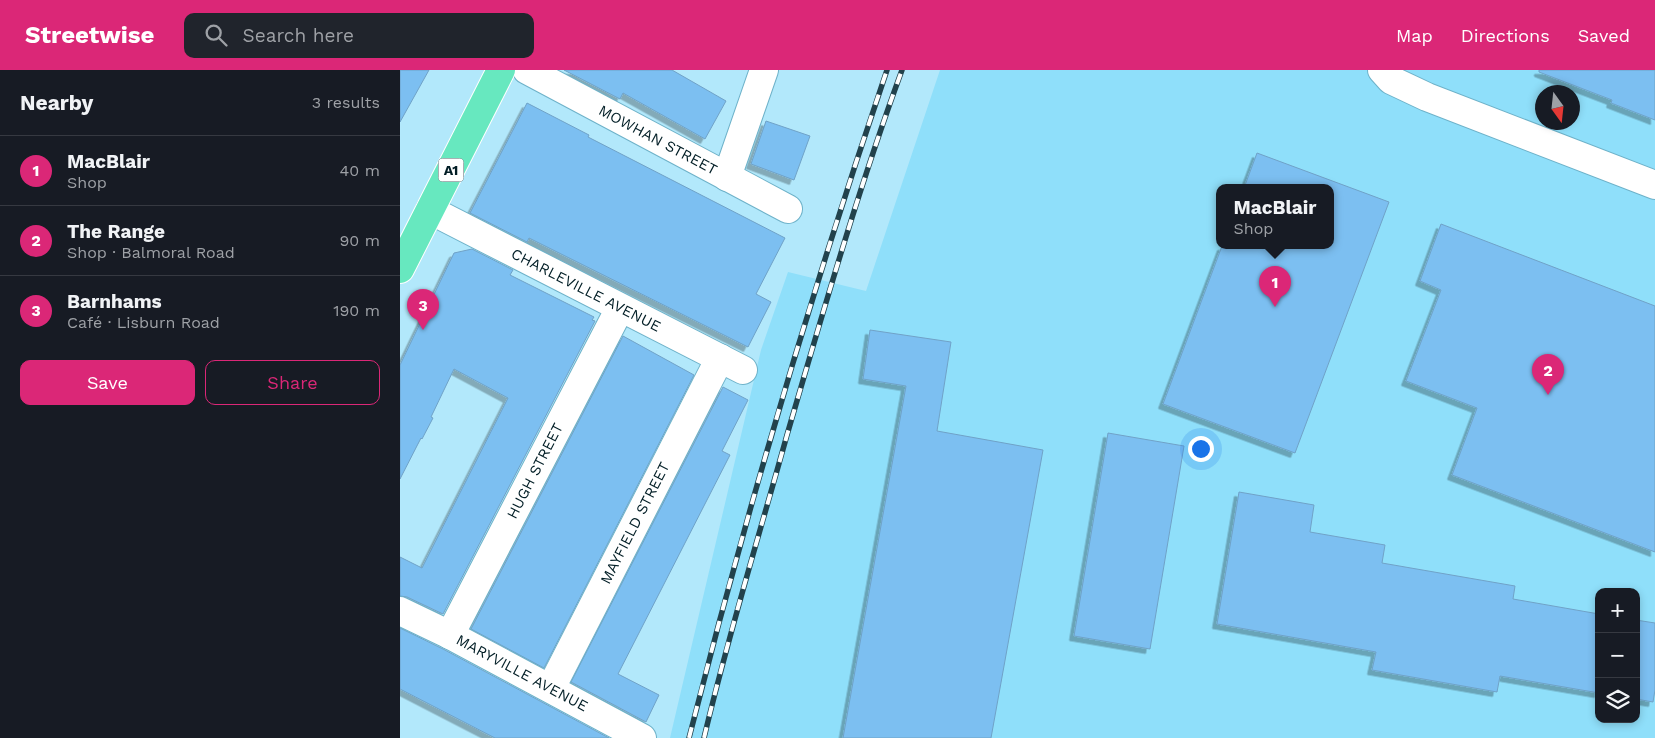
<!DOCTYPE html>
<meta charset="utf-8">
<style>
:root{--surface:#171b24;--page:#20242c;--text:#f1f3f6;--muted:#9ea1a6;--line:#363941;--accent:#db2777}
body{margin:0;font-family:"Work Sans",sans-serif;background:var(--page);color:var(--text)}
.controls{position:absolute;right:15px;bottom:15px;display:grid;overflow:hidden;border-radius:10px;box-shadow:0 2px 8px #0003}
.controls button{width:45px;height:45px;display:grid;place-items:center;padding:0;border:0;border-bottom:1px solid var(--line);background:var(--surface);color:var(--text);font:25px sans-serif}
.compass{position:absolute;left:1135px;top:15px;width:45px;height:45px;border-radius:50%;background:var(--surface);box-shadow:0 2px 8px #0003;rotate:165deg}
.you{position:absolute;left:800px;top:378px;width:18px;height:18px;margin:-12px;border:4px solid #fff;border-radius:50%;background:#1a73e8;box-shadow:0 0 0 8px #1a73e833}
.badge{display:grid;place-items:center;width:32px;height:32px;border-radius:50%;background:var(--accent);color:#fff;font-size:16px;font-weight:700}
.pin{position:absolute;translate:-50% -41px;filter:drop-shadow(0 1px 2px #0008)}
.pin::after{content:'';position:absolute;top:26px;width:18px;height:15px;background:inherit;clip-path:polygon(0 0,100% 0,50% 100%)}
.popup{position:absolute;left:816px;top:114px;width:118px;height:65px;box-sizing:border-box;display:grid;place-content:center;border-radius:10px;background:var(--surface);filter:drop-shadow(0 1px 4px #0005);font-size:16px;white-space:nowrap;color:var(--muted)}
.popup b{font-size:19px;color:var(--text)}
.popup::after{content:'';position:absolute;left:50%;top:100%;margin-left:-10px;border:10px solid transparent;border-top-color:var(--surface)}
.list{margin:0;padding:0;list-style:none}
h2{display:flex;justify-content:space-between;align-items:center;height:65px;margin:0;padding:0 20px;font-size:21px}
h2 small{font-size:16px;font-weight:400;color:var(--muted)}
.list li{display:grid;grid-template-columns:32px 1fr auto;gap:15px;align-items:center;box-sizing:border-box;height:70px;padding:0 20px;border-top:1px solid var(--line)}
.list b{display:block;font-size:19px;white-space:nowrap}
.list p{margin:0;font-size:16px;white-space:nowrap;color:var(--muted)}
.list em{font-size:16px;font-style:normal;color:var(--muted)}
.actions{display:flex;gap:10px;padding:15px 20px}
.actions a{flex:1;padding:11px 0;border:1px solid var(--accent);border-radius:10px;text-align:center;font-size:18px;color:var(--accent)}
.actions .main{background:var(--accent);color:#fff}
.icon{flex:none;width:28px;height:28px;fill:none;stroke:currentColor;stroke-width:2;stroke-linecap:round;stroke-linejoin:round}
.map{position:relative;flex:none;width:1255px;height:668px;overflow:hidden}
header{display:flex;align-items:center;gap:30px;box-sizing:border-box;height:70px;padding:0 25px;background:var(--accent);color:#fff}
header strong{font-size:24px}
nav{display:flex;gap:28px;margin-inline-start:auto;font-size:18px}
.search{width:350px;height:45px;background:var(--page);display:flex;align-items:center;gap:12px;box-sizing:border-box;padding:0 18px;border-radius:10px;color:var(--muted);font-size:19px}
main{display:flex}
aside{flex:1;background:var(--surface)}
.map>svg:first-child{display:block}
.built{fill:#8fdffa;fill-rule:evenodd}
.building{fill:#7bbff1;stroke:#70a2c7;filter:url(#shadow)}
.lines{fill:none;stroke-linecap:round;stroke-linejoin:round}
.minor-casing{stroke:#6eb2c9;stroke-width:30}
.primary-casing{stroke:#fff;stroke-width:30}
.minor{stroke:#fff;stroke-width:28}
.primary{stroke:#67e8bf;stroke-width:28}
.rail-casing{stroke:#22424c;stroke-width:5.5}
.rail{stroke:#fff;stroke-width:4;stroke-dasharray:11;stroke-linecap:butt}
.labels{text-anchor:middle;dominant-baseline:central;stroke-width:4;stroke-linejoin:round;paint-order:stroke}
.shield{fill:#fff;stroke:#4d6166;stroke-width:1}
.shield-label{font-size:14px;font-weight:bold;fill:#011d25}
.street-label{font-size:15px;fill:#011d25;stroke:#fff}
</style>
<header>
<strong>Streetwise</strong>
<div class="search"><svg class="icon" aria-label="search" viewBox="0 0 24 24"><circle cx="10" cy="10" r="6"/><path d="M15 15l6 6"/></svg>Search here</div>
<nav><a>Map</a><a>Directions</a><a>Saved</a></nav>
</header>
<main>
<aside>
<h2>Nearby<small>3 results</small></h2>
<ul class="list">
<li><span class="badge">1</span><div><b>MacBlair</b><p>Shop</p></div><em>40 m</em></li>
<li><span class="badge">2</span><div><b>The Range</b><p>Shop · Balmoral Road</p></div><em>90 m</em></li>
<li><span class="badge">3</span><div><b>Barnhams</b><p>Café · Lisburn Road</p></div><em>190 m</em></li>
</ul>
<div class="actions"><a class="main">Save</a><a>Share</a></div>
</aside>
<div class="map">
<svg width="1255" height="668" viewBox="0 0 1255 668">
<defs>
<filter id="shadow"><feDropShadow dx="-4.5" dy="4.5" stdDeviation="0" flood-color="#0004"/></filter>
</defs>
<rect width="100%" height="100%" fill="#b2e8fb"/>
<path class="built" d="M540 0H1255V668H270L361 280 388 202 466 221ZM1142 22H1172V52H1142ZM820 118H930V176H820ZM1199 522H1236V649H1199Z"/>
<g class="building">
<polygon points="0,0 29,0 0,52"/>
<polygon points="164,0 272,0 326,31 305,69 223,23 220,29"/>
<polygon points="1139,0 1255,0 1255,50 1211,33 1212,30 1139,2"/>
<polygon points="127,33 189,65 188,67 385,168 356,224 371,232 348,277 129,168 127,172 70,143"/>
<polygon points="366,51 410,66 394,110 351,94"/>
<polygon points="857,83 989,132 895,383 763,334 822,176 930,176 930,118 844,118"/>
<polygon points="1041,154 1255,236 1255,482 1052,405 1077,338 1006,311 1041,220 1020,211"/>
<polygon points="72,179 113,200 110,205 194,247 192,250 195,251 43,544 7,527 0,526 0,487 22,498 108,328 54,299 31,347 33,348 22,369 21,368 0,409 0,295 54,183"/>
<polygon points="470,260 551,272 537,361 643,380 591,668 443,668 506,316 463,309"/>
<polygon points="223,266 294,305 144,598 71,559"/>
<polygon points="323,317 348,330 322,381 330,385 218,604 259,625 246,652 171,612"/>
<polygon points="708,363 784,376 750,579 674,566"/>
<polygon points="839,422 914,435 910,462 985,475 982,493 1115,516 1113,529 1199,544 1199,623 1100,606 1097,622 972,600 976,582 817,554"/>
<polygon points="1236,550 1255,553 1255,620 1253,632 1236,629"/>
<polygon points="0,558 43,579 209,668 95,668 0,619"/>
</g>
<g class="lines">
<defs>
<g id="minor">
<polyline points="127,0 388,139"/>
<polyline points="982,0 991,10 1027,27 1255,115"/>
<polyline points="327,107 364,0"/>
<polyline points="30,140 343,300"/>
<polyline points="0,541 50,565 242,668"/>
<polyline points="50,565 220,238"/>
<polyline points="151,618 320,288"/>
</g>
<polyline id="primary" points="0,199 101,0"/>
</defs>
<use href="#minor" class="minor-casing"/>
<use href="#primary" class="primary-casing"/>
<use href="#minor" class="minor"/>
<use href="#primary" class="primary"/>
<defs>
<g id="rail">
<path d="M289 668C346 443 412 220 487 0"/>
<path d="M304 668C328 566 359 466 387 365 423 242 458 120 502 0"/>
</g>
</defs>
<use href="#rail" class="rail-casing"/>
<use href="#rail" class="rail"/>
</g>
<g class="labels">
<rect class="shield" x="38.5" y="88.5" width="25" height="23" rx="4"/>
<g class="shield-label">
<text x="51" y="100">A1</text>
</g>
<g class="street-label">
<text transform="translate(258 70) rotate(28)">MOWHAN STREET</text>
<text transform="translate(186 220) rotate(27)">CHARLEVILLE AVENUE</text>
<text transform="translate(135 401) rotate(-63)">HUGH STREET</text>
<text transform="translate(235 453) rotate(-63)">MAYFIELD STREET</text>
<text transform="translate(122 603) rotate(28)">MARYVILLE AVENUE</text>
</g>
</g>
</svg>
<div class="controls">
<button>+</button>
<button>−</button>
<button><svg class="icon" aria-label="layers" viewBox="0 0 24 24"><path d="M12 4l9 5-9 5-9-5zM3 14l9 5 9-5"/></svg></button>
</div>
<svg class="compass" viewBox="-18 -18 36 36"><path d="M0-13l5 13h-10z" fill="#e53935"/><path d="M0 13l5-13h-10z" fill="#9ea1a6"/></svg>
<div class="you"></div>
<div class="pin badge" style="left:875px;top:237px">1</div>
<div class="popup"><b>MacBlair</b>Shop</div>
<div class="pin badge" style="left:1148px;top:325px">2</div>
<div class="pin badge" style="left:23px;top:260px">3</div>
</div>
</main>
